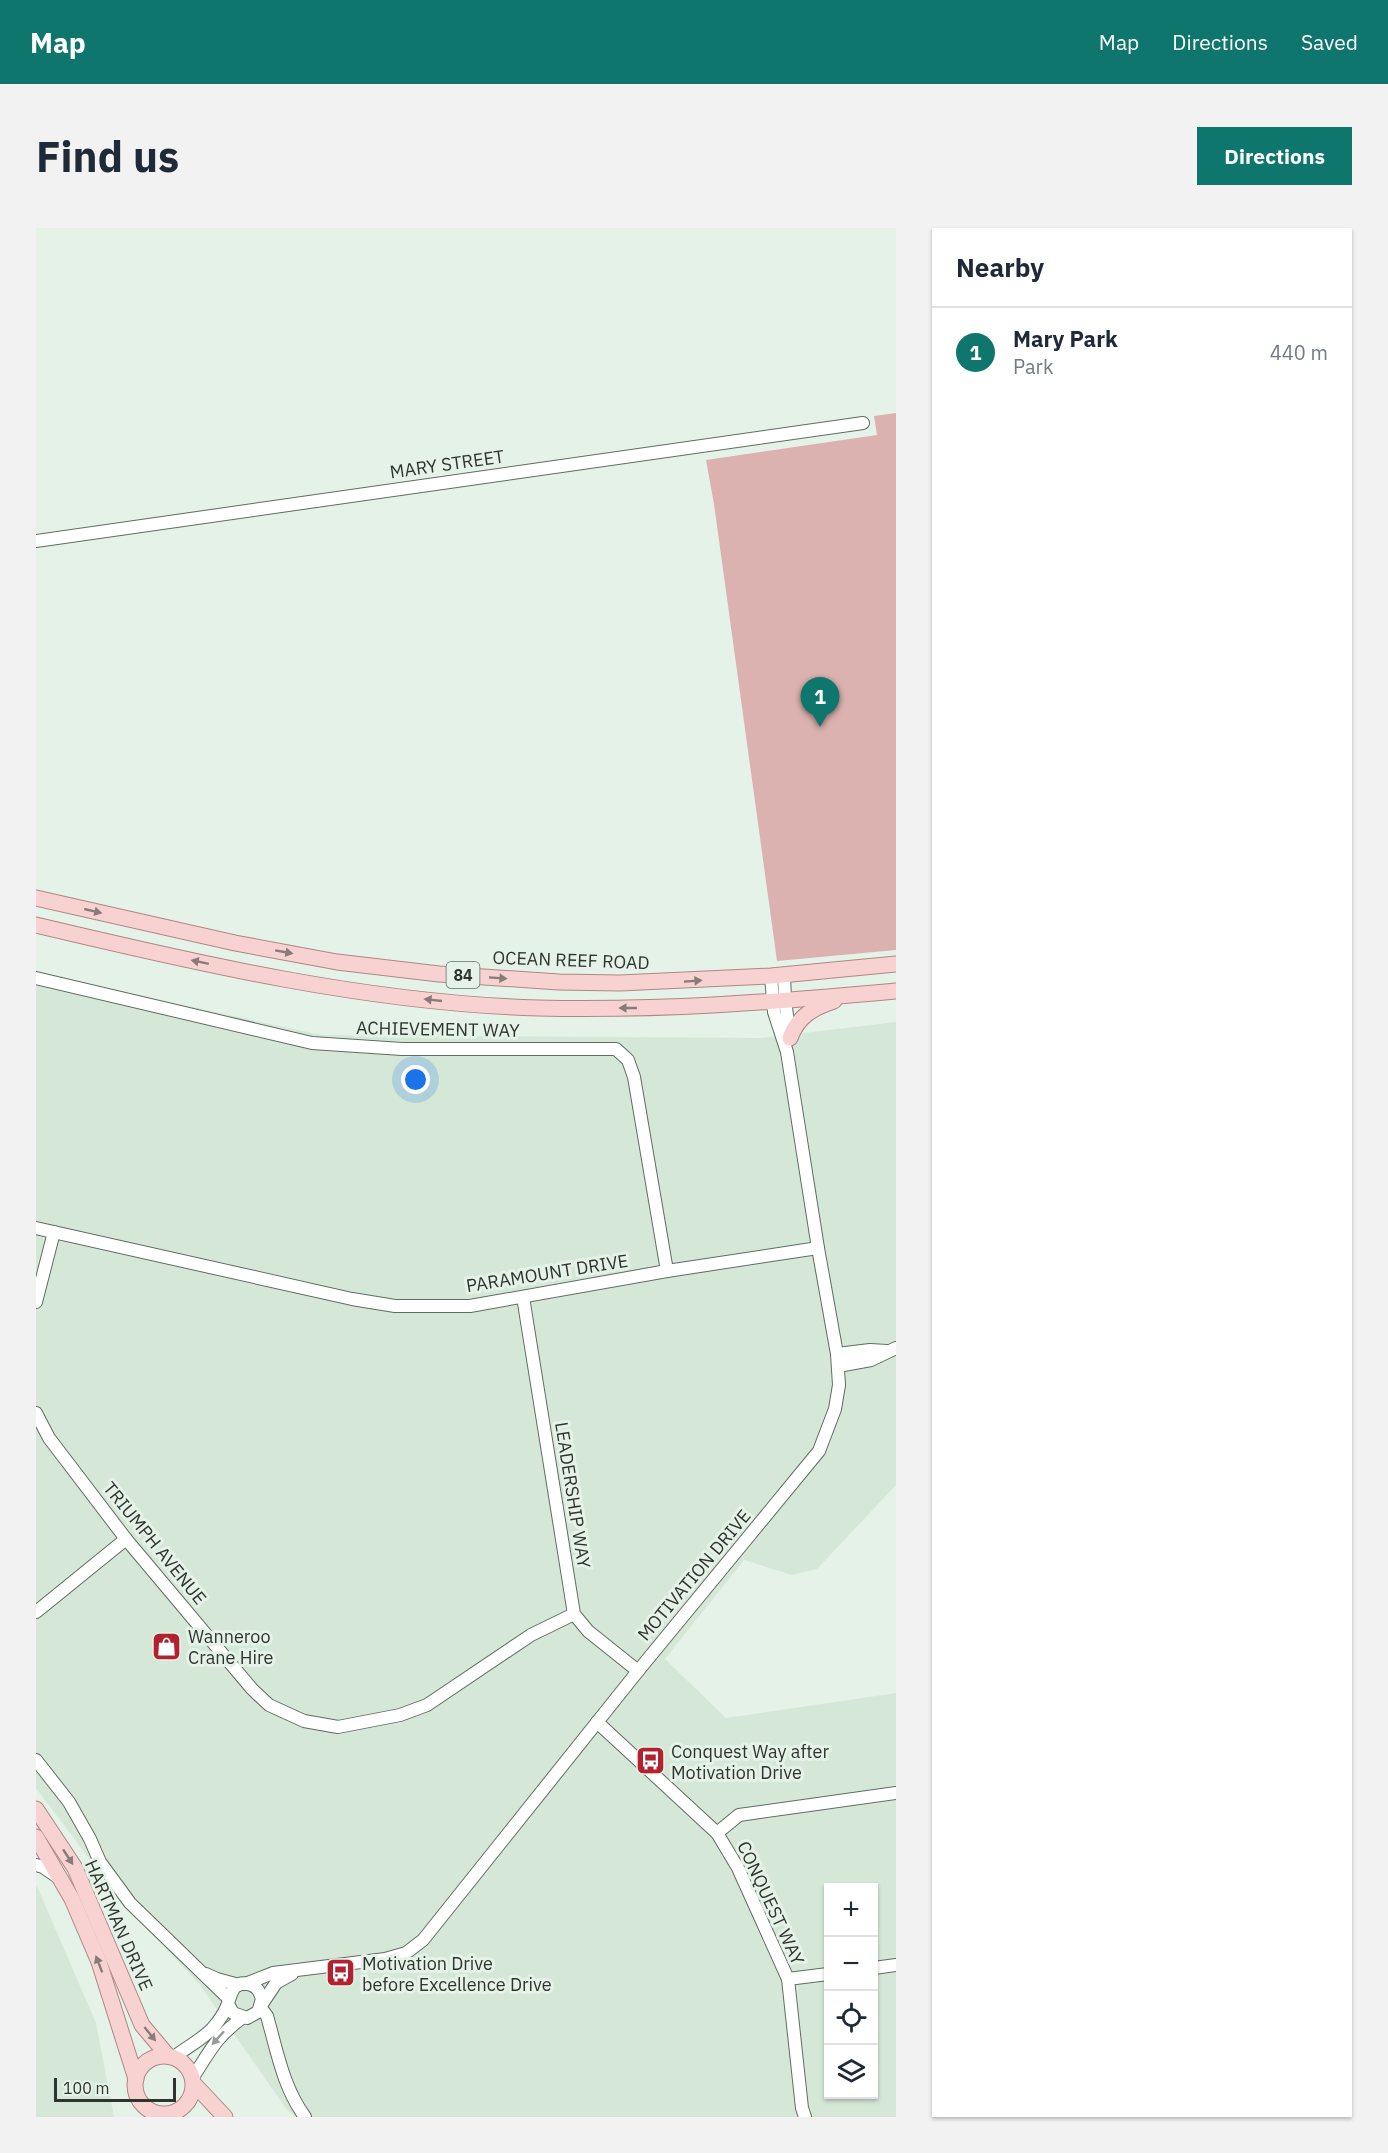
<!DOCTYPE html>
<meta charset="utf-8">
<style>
:root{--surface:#fff;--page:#f2f2f3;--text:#1f2937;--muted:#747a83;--line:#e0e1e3;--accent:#0f766e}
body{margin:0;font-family:"IBM Plex Sans",sans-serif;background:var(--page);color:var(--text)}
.controls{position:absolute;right:18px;bottom:18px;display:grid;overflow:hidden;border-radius:0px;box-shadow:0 2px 4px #0004}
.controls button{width:54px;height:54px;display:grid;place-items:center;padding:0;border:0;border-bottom:2px solid var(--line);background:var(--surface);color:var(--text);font:30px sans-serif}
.scale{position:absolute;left:18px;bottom:15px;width:122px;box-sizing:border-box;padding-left:6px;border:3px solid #2f3430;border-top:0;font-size:16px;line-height:21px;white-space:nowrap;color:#2f3430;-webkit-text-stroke:4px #e5f2e7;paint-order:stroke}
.you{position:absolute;left:380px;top:852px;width:21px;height:21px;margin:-15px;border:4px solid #fff;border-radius:50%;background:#1a73e8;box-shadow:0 0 0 9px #1a73e833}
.badge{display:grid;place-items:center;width:39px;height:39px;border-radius:50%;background:var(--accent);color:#fff;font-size:20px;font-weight:700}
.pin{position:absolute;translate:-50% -50px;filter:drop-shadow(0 2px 3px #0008)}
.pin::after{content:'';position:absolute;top:32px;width:21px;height:18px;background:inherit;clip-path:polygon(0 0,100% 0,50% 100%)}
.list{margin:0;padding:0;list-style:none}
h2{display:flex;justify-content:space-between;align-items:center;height:78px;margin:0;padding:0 24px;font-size:26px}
h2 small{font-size:20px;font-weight:400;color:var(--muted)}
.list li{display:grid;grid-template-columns:39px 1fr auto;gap:18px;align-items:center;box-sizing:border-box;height:90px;padding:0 24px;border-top:2px solid var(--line)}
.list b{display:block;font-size:22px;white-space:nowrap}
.list p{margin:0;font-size:20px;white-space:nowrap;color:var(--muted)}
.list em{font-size:20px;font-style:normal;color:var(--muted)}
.icon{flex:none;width:33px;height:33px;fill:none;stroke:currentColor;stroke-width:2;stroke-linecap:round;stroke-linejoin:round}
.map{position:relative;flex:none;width:860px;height:1889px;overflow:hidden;border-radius:0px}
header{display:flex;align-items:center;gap:36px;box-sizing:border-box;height:84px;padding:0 30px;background:var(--accent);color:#fff}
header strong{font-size:28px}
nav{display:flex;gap:33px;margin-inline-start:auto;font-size:21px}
.intro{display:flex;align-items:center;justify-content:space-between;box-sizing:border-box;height:144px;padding:0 36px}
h1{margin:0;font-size:42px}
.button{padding:15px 27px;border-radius:0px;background:var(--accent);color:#fff;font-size:21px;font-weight:700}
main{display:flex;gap:36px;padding:0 36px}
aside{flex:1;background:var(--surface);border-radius:0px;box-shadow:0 2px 4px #0004}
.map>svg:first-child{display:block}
.built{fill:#d5e8d8;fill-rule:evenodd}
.green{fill:#dbb2b0}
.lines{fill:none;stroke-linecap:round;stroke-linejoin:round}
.minor-casing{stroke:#606c62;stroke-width:14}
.major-casing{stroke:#ae8784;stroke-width:17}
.minor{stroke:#fff;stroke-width:12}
.major{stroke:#f8d2d0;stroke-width:15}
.oneway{fill:#897b78}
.oneway2{fill:#979a98}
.labels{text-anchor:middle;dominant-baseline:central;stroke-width:6;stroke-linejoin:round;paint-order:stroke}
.shield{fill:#e5f2e7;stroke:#666d67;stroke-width:1.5}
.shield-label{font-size:16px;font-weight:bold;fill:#2f3430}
.street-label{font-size:18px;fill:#2f3430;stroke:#e5f2e7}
.poi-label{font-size:18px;fill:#2f3430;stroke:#e5f2e7;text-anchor:start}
</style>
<header>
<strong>Map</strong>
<nav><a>Map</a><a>Directions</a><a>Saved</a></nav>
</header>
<div class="intro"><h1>Find us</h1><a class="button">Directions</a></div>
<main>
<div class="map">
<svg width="860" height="1889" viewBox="0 0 860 1889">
<rect width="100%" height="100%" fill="#e5f2e7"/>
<g class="built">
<path d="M0 745 285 807 725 810 860 794V1257L781 1341 756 1347 708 1332 629 1431 690 1490 860 1465V1889H259L249 1879 164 1757 85 1673 0 1560ZM792 1660H838V1866H792Z"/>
<polygon points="0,1656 60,1795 78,1889 0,1889"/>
</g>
<polygon class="green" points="860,185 860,722 741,733 678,276 670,232 841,207 838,188"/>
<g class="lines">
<defs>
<g id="minor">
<polyline points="0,313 827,195"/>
<polyline points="748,746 749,772 754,811"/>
<polyline points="0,750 276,815 366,821 580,821 592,832 598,849 631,1043"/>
<polyline points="0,1000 316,1071 359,1078 434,1078 631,1043 782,1020"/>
<polyline points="487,1069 538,1386 552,1403 602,1443"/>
<polyline points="0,1074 18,1004"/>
<polyline points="801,1126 834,1122 851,1123"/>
<polyline points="802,1138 835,1132 860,1120"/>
<polyline points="0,1185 13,1210 90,1311 216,1461 233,1477 268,1493 302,1499 364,1487 391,1477 495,1407 538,1386"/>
<polyline points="0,1384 90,1311"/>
<polyline points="561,1494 681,1605 702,1640 752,1751 766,1880 769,1889"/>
<polyline points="0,1532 33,1574 54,1611 64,1634 94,1675 192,1770"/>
<polyline points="681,1605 703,1587 860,1565"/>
<polyline points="0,1637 7,1639 23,1650"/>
<polyline points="838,1740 860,1737"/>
<polyline points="170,1746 181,1751 203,1757"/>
<polyline points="752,1751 792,1746"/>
<polyline points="209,1756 237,1745 349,1731 370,1725 387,1712 602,1443 783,1223 799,1181 803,1157 801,1126 782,1020 751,824 738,784 735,748"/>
<polyline points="226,1776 240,1755 256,1746"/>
<path d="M225 1780 231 1788C241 1823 247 1859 269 1889"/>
<path d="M138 1829C150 1820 165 1812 176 1801 182 1794 188 1786 191 1778 195 1767 197 1750 215 1757 222 1759 224 1765 226 1771L222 1784 211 1790 197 1785 192 1776"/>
<path d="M157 1849C175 1822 179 1810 206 1790"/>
</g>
<g id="major">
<polyline points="0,670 199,715 301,734 403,746 523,754 584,755 735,748 860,736"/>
<path d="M0 697C164 736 332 775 502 780 622 783 741 774 860 763"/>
<path d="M754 810C762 788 777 780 798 773"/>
<polyline points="0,1581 39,1640 106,1797 132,1828"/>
<polyline points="0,1609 36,1671 63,1734 100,1851"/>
<circle cx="128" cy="1857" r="29"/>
<polyline points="158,1856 189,1889"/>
</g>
</defs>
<use href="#minor" class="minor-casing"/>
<use href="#major" class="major-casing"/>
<use href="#minor" class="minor"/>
<use href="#major" class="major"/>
</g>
<defs><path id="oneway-solid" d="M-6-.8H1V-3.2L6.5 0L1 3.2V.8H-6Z" transform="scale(1.5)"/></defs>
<g class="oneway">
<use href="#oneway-solid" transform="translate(57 683) rotate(13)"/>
<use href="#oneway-solid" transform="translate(248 724) rotate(10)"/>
<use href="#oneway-solid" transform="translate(164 734) rotate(-168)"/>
<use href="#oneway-solid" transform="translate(462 750) rotate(4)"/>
<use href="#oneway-solid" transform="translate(657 753) rotate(-4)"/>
<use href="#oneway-solid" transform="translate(397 772) rotate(-174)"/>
<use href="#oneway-solid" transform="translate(592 780) rotate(-180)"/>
<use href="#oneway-solid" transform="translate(32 1629) rotate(57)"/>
<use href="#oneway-solid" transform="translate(63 1736) rotate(-111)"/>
<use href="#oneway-solid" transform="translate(114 1806) rotate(51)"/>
</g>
<use class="oneway2" href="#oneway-solid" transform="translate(182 1810) rotate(132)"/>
<defs>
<symbol id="shop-square" viewBox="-11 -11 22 22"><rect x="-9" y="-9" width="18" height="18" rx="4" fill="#b32131" stroke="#e5f2e7"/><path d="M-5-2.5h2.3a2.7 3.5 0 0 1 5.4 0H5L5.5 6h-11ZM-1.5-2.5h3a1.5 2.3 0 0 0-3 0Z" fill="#fff"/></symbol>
<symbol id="bus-square" viewBox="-11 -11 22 22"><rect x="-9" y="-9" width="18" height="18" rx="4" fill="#b32131" stroke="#e5f2e7"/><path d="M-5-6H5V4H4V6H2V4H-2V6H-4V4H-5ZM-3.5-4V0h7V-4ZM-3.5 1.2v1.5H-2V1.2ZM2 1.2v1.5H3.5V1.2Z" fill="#fff"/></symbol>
</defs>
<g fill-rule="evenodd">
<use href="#shop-square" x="114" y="1402" width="33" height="33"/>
<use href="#bus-square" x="598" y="1516" width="33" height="33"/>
<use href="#bus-square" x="288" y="1728" width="33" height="33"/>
</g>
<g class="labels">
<rect class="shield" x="410.5" y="734" width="33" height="26" rx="4.5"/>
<g class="shield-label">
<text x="427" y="747">84</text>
</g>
<g class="street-label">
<text transform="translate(411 236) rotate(-8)">MARY STREET</text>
<text transform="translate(535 732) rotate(2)">OCEAN REEF ROAD</text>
<text transform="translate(402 801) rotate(1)">ACHIEVEMENT WAY</text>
<text transform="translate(511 1045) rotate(-9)">PARAMOUNT DRIVE</text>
<text transform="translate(537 1267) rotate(81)">LEADERSHIP WAY</text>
<text transform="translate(119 1315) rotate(51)">TRIUMPH AVENUE</text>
<text transform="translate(658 1347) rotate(-50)">MOTIVATION DRIVE</text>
<text transform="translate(735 1675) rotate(65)">CONQUEST WAY</text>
<text transform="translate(83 1697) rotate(66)">HARTMAN DRIVE</text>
</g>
<g class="poi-label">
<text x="152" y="1408">Wanneroo<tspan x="152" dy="21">Crane Hire</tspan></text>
<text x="635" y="1523">Conquest Way after<tspan x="635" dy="21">Motivation Drive</tspan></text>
<text x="326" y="1735">Motivation Drive<tspan x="326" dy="21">before Excellence Drive</tspan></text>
</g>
</g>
</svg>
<div class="controls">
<button>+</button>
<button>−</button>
<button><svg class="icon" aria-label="locate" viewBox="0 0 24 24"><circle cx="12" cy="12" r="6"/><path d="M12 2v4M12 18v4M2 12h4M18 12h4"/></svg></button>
<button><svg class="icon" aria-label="layers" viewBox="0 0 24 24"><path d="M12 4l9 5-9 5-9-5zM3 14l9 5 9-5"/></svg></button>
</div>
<div class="scale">100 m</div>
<div class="you"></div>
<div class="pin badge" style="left:784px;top:499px">1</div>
</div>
<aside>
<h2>Nearby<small></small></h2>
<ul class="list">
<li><span class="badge">1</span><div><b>Mary Park</b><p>Park</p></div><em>440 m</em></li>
</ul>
</aside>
</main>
